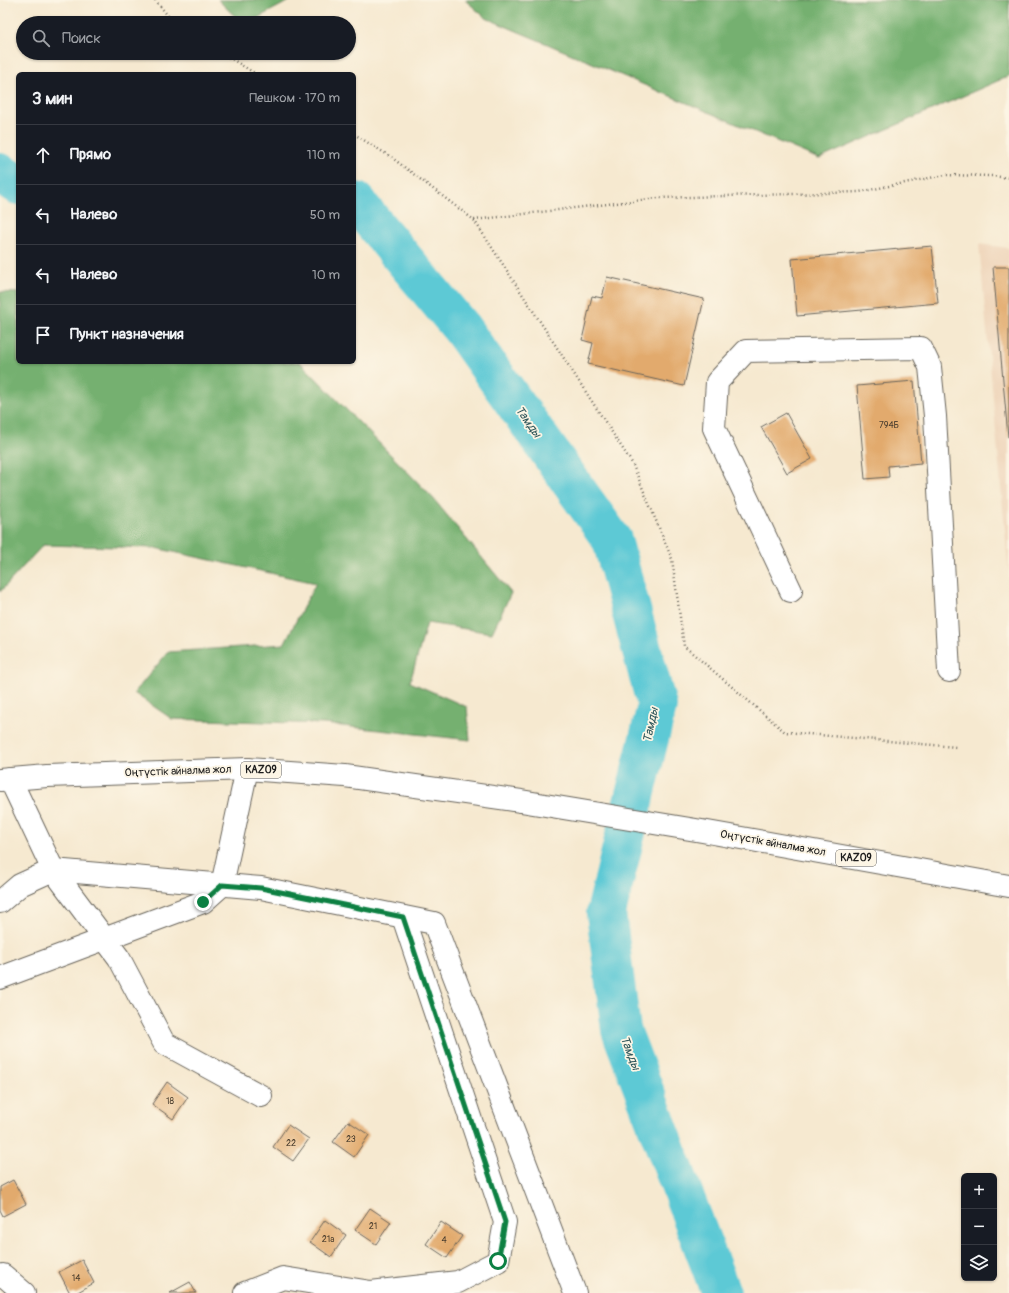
<!DOCTYPE html>
<html lang="ru">
<meta charset="utf-8">
<style>
:root{--surface:#171b24;--page:#242831;--text:#f1f3f6;--muted:#9ea1a6;--line:#363941}
body{margin:0;font-family:Pangolin,sans-serif;background:var(--page);color:var(--text)}
.controls{position:absolute;right:12px;bottom:12px;display:grid;overflow:hidden;border-radius:6px;box-shadow:0 1px 3px #0004}
.controls button{width:36px;height:36px;display:grid;place-items:center;padding:0;border:0;border-bottom:1px solid var(--line);background:var(--surface);color:var(--text);font:20px sans-serif}
.stop{position:absolute;width:12px;height:12px;margin:-9px;border:3px solid #0b8043;border-radius:50%;background:#fff}
.stop.end{background:#0b8043;border-color:#fff;box-shadow:0 1px 4px #0008}
.list{margin:0;padding:0;list-style:none}
h2{display:flex;justify-content:space-between;align-items:center;height:52px;margin:0;padding:0 16px;font-size:17px}
h2 small{font-size:13px;font-weight:400;color:var(--muted)}
.list li{display:grid;grid-template-columns:26px 1fr auto;gap:12px;align-items:center;box-sizing:border-box;height:60px;padding:0 16px;border-top:1px solid var(--line)}
.list b{display:block;font-size:15px;white-space:nowrap}
.list em{font-size:13px;font-style:normal;color:var(--muted)}
.icon{flex:none;width:22px;height:22px;fill:none;stroke:currentColor;stroke-width:2;stroke-linecap:round;stroke-linejoin:round}
.map{position:relative;flex:none;width:1009px;height:1293px;overflow:hidden}
.search{position:absolute;background:var(--surface);box-shadow:0 1px 3px #0004;left:16px;top:16px;width:340px;height:44px;display:flex;align-items:center;gap:10px;box-sizing:border-box;padding:0 14px;border-radius:22px;color:var(--muted);font-size:15px}
.panel{position:absolute;background:var(--surface);box-shadow:0 1px 3px #0004;left:16px;top:72px;width:340px;height:292px;border-radius:6px}
.map>svg:first-child{display:block}
.built{fill:#efd6bb}
.forest{fill:#74b06f;stroke:#486646}
.lines{fill:none;stroke-linecap:round;stroke-linejoin:round}
.river{stroke:#5dc9d5;stroke-width:40}
.building{fill:#e2aa6d}
.minor-casing{stroke:#68645b;stroke-width:24}
.highway-casing{stroke:#68645b;stroke-width:24}
.path{stroke:#68645b;stroke-width:2.5;stroke-dasharray:1 3;stroke-linecap:butt}
.minor{stroke:#fff;stroke-width:22}
.highway{stroke:#fff;stroke-width:22}
.route{stroke:#0b8043;stroke-width:5}
.labels{text-anchor:middle;dominant-baseline:central;stroke-width:3.5;stroke-linejoin:round;paint-order:stroke}
.number-label{font-size:9px;fill:#4e4030}
.shield{fill:#fcf5e5;stroke:#5f5d58;stroke-width:1}
.shield-label{font-size:10px;font-weight:bold;fill:#1c1c1c}
.street-label{font-size:11px;fill:#1c1c1c;stroke:#fcf5e5}
.water-label{font-size:12px;font-style:italic;fill:#33595d;stroke:#fcf5e5}
</style>
<div class="map">
<svg width="1009" height="1293" viewBox="0 0 1009 1293">
<rect width="100%" height="100%" fill="#fcf5e5"/>
<filter id="ink" filterUnits="userSpaceOnUse"><feTurbulence type="fractalNoise" baseFrequency=".025" numOctaves="2"/><feDisplacementMap in="SourceGraphic" scale="8" xChannelSelector="R" yChannelSelector="G"/><feConvolveMatrix kernelMatrix="1 2 1 2 8 2 1 2 1" color-interpolation-filters="sRGB"/></filter>
<filter id="wash" filterUnits="userSpaceOnUse"><feTurbulence type="fractalNoise" baseFrequency=".012" numOctaves="4" result="noise"/><feDisplacementMap in="SourceGraphic" scale="16" xChannelSelector="R" yChannelSelector="G"/><feGaussianBlur stdDeviation="0.9" result="paint"/><feColorMatrix in="noise" values="0 0 0 0 0 0 0 0 0 0 0 0 0 0 0 0 0 1.4 0 .05"/><feComposite in="paint" operator="in"/></filter>
<g filter="url(#wash)">
<rect width="100%" height="100%" fill="#f6e9d0"/>
<polygon class="built" points="979,244 1009,248 1009,574"/>
<g class="forest">
<polygon points="218,0 291,0 248,23 242,23"/>
<polygon points="465,0 1009,0 1009,76 819,159 486,18"/>
<polygon points="0,292 18,293 18,362 300,362 432,497 511,593 492,633 427,623 410,682 467,707 470,740 324,724 172,719 134,693 168,652 284,644 316,583 155,548 43,545 0,592"/>
</g>
<g class="lines">
<g class="river">
<polyline points="0,173 18,185"/>
<polyline points="354,202 356,202 462,329 612,540 657,706 606,913 621,1030 721,1293"/>
</g>
</g>
<g id="blocks">
<g class="building">
<polygon points="932,246 938,303 797,316 792,259"/>
<polygon points="993,267 1009,267 1009,437 1008,437"/>
<polygon points="607,277 704,299 684,386 588,364 593,343 582,340 592,296 602,298"/>
<polygon points="914,381 921,463 888,466 889,477 865,479 857,386"/>
<polygon points="786,413 812,459 787,473 761,427"/>
<polygon points="167,1082 188,1097 173,1119 152,1104"/>
<polygon points="348,1121 369,1135 354,1157 333,1142"/>
<polygon points="288,1125 309,1139 293,1161 273,1147"/>
<polygon points="13,1180 26,1204 3,1216 0,1210 0,1187"/>
<polygon points="370,1208 391,1222 376,1244 355,1230"/>
<polygon points="325,1220 346,1235 331,1257 310,1242"/>
<polygon points="441,1222 462,1236 447,1258 426,1244"/>
<polygon points="82,1260 94,1283 76,1293 70,1293 59,1272"/>
<polygon points="190,1282 196,1293 170,1293"/>
</g>
</g>
</g>
<g filter="url(#ink)">
<use href="#blocks" fill-opacity="0" stroke="#68645b" stroke-width="1"/>
<g class="lines">
<defs>
<g id="minor">
<polyline points="791,591 714,428 717,382 746,351 921,348 930,367 935,416 949,671"/>
<polyline points="10,779 53,870 119,958 164,1043 261,1096"/>
<polyline points="0,902 20,885 53,870 261,888 434,923 575,1293"/>
<polyline points="0,978 203,902 222,885 247,769"/>
<polyline points="0,1276 3,1275 24,1293"/>
<polyline points="245,1293 283,1278 371,1292 458,1282 498,1261 505,1222 403,917"/>
</g>
<polyline id="highway" points="0,780 47,776 247,769 345,776 521,801 702,831 1009,886"/>
</defs>
<use href="#minor" class="minor-casing"/>
<use href="#highway" class="highway-casing"/>
<g class="path">
<polyline points="155,0 174,23"/>
<polyline points="222,53 256,74"/>
<polyline points="354,134 391,157 474,220 632,463 672,559 684,646 785,732 956,747"/>
<polyline points="474,220 658,198 859,192 945,175 992,176 1009,178"/>
</g>
<use href="#minor" class="minor"/>
<use href="#highway" class="highway"/>
</g>
</g>
<g class="lines" filter="url(#ink)">
<polyline class="route" points="203,902 222,885 261,888 403,917 505,1222 498,1261"/>
</g>
<g class="labels">
<g class="number-label">
<text x="889" y="425">794Б</text>
<text x="170" y="1101">18</text>
<text x="351" y="1139">23</text>
<text x="291" y="1143">22</text>
<text x="373" y="1226">21</text>
<text x="328" y="1239">21а</text>
<text x="444" y="1240">4</text>
<text x="76" y="1278">14</text>
</g>
<g class="shield">
<rect x="241" y="762" width="40" height="16" rx="3"/>
<rect x="836" y="850" width="40" height="16" rx="3"/>
</g>
<g class="shield-label">
<text x="261" y="770">KAZ09</text>
<text x="856" y="858">KAZ09</text>
</g>
<g class="street-label">
<text transform="translate(178 771) rotate(-2)">Оңтүстік айналма жол</text>
<text transform="translate(773 843) rotate(10)">Оңтүстік айналма жол</text>
</g>
<g class="water-label">
<text transform="translate(528 422) rotate(55)">Тамды</text>
<text transform="translate(651 725) rotate(-78)">Тамды</text>
<text transform="translate(630 1053) rotate(69)">Тамды</text>
</g>
</g>
</svg>
<div class="controls">
<button>+</button>
<button>−</button>
<button><svg class="icon" aria-label="layers" viewBox="0 0 24 24"><path d="M12 4l9 5-9 5-9-5zM3 14l9 5 9-5"/></svg></button>
</div>
<div class="stop" style="left:498px;top:1261px"></div>
<div class="stop end" style="left:203px;top:902px"></div>
<div class="search"><svg class="icon" aria-label="search" viewBox="0 0 24 24"><circle cx="10" cy="10" r="6"/><path d="M15 15l6 6"/></svg>Поиск</div>
<section class="panel">
<h2>3 мин<small>Пешком · 170 m</small></h2>
<ul class="list">
<li><svg class="icon" aria-label="ahead" viewBox="0 0 24 24"><path d="M12 20V5M6 11l6-6 6 6"/></svg><div><b>Прямо</b></div><em>110 m</em></li>
<li><svg class="icon" aria-label="left" viewBox="0 0 24 24"><path d="M17 20v-9H6M10 6l-5 5 5 5"/></svg><div><b>Налево</b></div><em>50 m</em></li>
<li><svg class="icon" aria-label="left" viewBox="0 0 24 24"><path d="M17 20v-9H6M10 6l-5 5 5 5"/></svg><div><b>Налево</b></div><em>10 m</em></li>
<li><svg class="icon" aria-label="arrive" viewBox="0 0 24 24"><path d="M6 21V4h12l-3 4 3 4H6"/></svg><div><b>Пункт назначения</b></div></li>
</ul>
</section>
</div>
